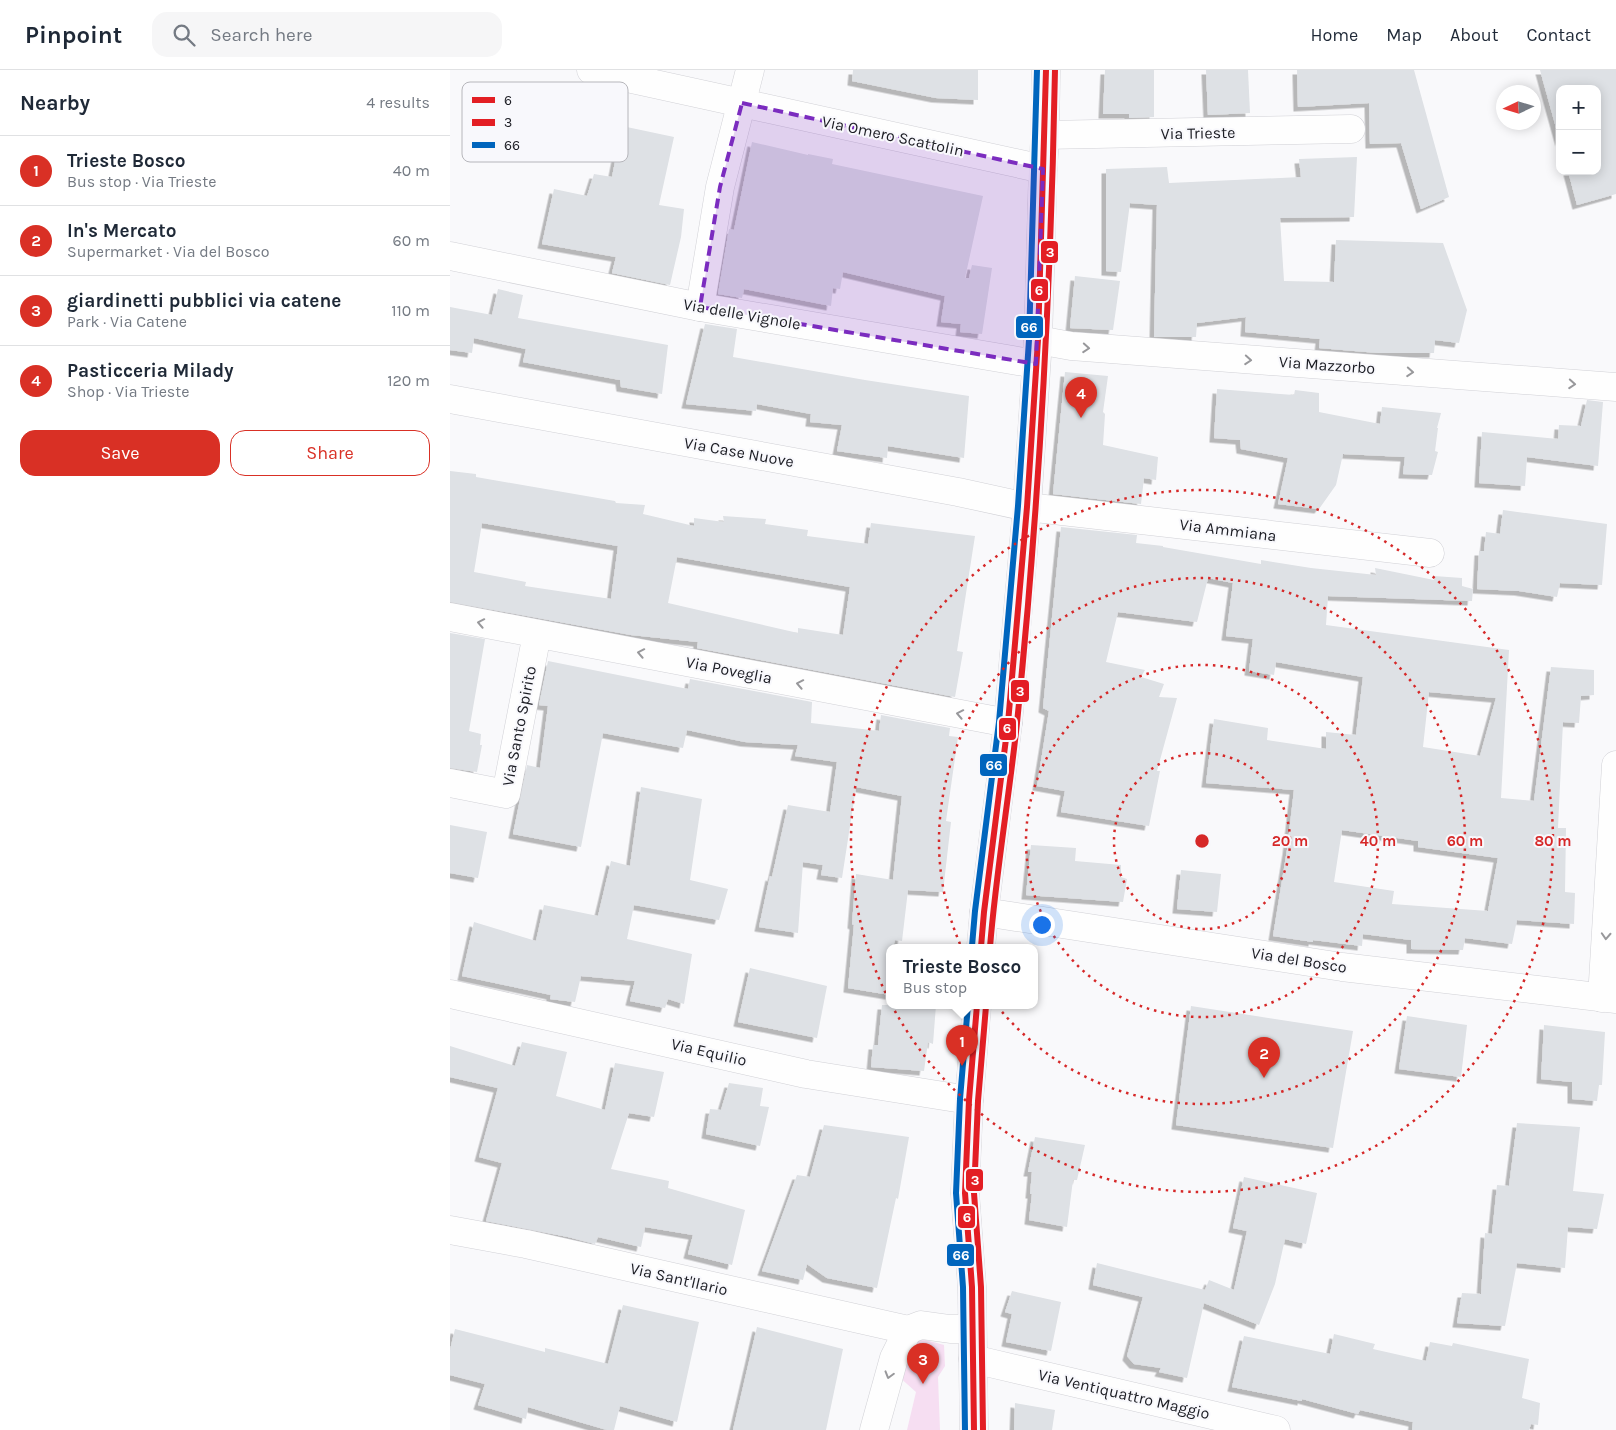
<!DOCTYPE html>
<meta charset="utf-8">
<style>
:root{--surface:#fff;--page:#f6f6f7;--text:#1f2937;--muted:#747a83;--line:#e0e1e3;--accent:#d93025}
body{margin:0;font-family:Karla,sans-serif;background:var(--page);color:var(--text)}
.controls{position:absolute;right:15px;top:15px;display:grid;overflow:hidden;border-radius:10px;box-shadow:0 2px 12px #0003}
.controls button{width:45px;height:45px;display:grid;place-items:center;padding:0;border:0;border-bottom:1px solid var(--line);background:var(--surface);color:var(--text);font:25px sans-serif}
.compass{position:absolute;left:1046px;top:15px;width:45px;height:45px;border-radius:50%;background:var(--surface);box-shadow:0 2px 12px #0003;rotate:266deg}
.you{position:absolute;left:591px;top:854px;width:18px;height:18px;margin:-12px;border:4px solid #fff;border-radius:50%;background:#1a73e8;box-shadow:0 0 0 8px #1a73e833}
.badge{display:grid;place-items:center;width:32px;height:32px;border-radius:50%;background:var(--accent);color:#fff;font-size:16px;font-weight:700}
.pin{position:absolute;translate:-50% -41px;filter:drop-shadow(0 1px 2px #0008)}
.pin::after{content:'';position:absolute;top:26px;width:18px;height:15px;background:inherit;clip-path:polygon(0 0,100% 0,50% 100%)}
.popup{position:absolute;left:436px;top:874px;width:152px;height:65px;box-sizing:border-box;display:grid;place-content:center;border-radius:10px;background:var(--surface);filter:drop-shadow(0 1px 4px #0005);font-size:16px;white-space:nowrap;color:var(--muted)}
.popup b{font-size:19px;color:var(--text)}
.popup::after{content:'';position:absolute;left:50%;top:100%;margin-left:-10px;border:10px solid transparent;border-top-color:var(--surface)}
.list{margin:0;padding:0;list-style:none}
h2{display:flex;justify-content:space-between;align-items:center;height:65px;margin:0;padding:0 20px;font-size:21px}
h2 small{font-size:16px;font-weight:400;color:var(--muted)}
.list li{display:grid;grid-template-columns:32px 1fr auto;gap:15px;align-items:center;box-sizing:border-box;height:70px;padding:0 20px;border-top:1px solid var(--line)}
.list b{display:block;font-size:19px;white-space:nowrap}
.list p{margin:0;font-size:16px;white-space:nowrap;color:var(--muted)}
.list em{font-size:16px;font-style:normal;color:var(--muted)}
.actions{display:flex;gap:10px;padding:15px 20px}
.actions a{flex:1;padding:11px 0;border:1px solid var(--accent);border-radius:15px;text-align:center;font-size:18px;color:var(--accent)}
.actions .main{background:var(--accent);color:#fff}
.icon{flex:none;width:28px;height:28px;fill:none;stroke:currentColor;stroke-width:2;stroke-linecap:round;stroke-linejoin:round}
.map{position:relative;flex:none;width:1166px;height:1360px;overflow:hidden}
header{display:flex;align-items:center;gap:30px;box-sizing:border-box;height:70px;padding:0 25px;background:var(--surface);border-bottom:1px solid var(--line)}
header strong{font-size:24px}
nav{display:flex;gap:28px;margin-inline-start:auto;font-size:18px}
.search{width:350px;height:45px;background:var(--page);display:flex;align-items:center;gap:12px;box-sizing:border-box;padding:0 18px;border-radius:15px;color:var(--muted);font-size:19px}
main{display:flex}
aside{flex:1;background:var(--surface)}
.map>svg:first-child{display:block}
.green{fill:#f6def2}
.building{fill:#dee1e5;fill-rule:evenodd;filter:url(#shadow)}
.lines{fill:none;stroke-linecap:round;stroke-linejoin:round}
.street-casing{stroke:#d1d1d6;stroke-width:29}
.secondary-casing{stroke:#d1d1d6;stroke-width:29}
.street{stroke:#fefefe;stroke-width:28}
.secondary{stroke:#faf9fb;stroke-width:28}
.bus-1-casing{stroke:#f8f8fc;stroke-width:10}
.bus-2-casing{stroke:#f8f8fc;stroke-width:10}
.bus-3-casing{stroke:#f8f8fc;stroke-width:10}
.bus-1{stroke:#e31e24;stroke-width:6}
.bus-2{stroke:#e31e24;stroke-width:6}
.bus-3{stroke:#0065bd;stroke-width:6}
.oneway{stroke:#98989b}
.marked{fill:#7b2cbf;fill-opacity:0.2;stroke:#7b2cbf;stroke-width:4;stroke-dasharray:10 6;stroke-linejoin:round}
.ring{fill:none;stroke:#d62828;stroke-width:2.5;stroke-dasharray:2.5 5}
.labels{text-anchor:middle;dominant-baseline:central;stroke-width:4;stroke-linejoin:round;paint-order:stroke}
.street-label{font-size:16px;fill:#1b1c23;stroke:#f8f8fc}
.key{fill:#f8f8fc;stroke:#b6b6bb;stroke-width:1}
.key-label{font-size:14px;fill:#1b1c23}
.centre{fill:#d62828;stroke:#f8f8fc;stroke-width:2.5}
.ring-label{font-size:15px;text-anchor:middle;font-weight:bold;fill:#d62828;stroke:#f8f8fc;stroke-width:4;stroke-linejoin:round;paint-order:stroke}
.line-badge{stroke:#f8f8fc;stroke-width:2}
.badge-label{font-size:14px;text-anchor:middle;font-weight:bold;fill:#fff}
</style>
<header>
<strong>Pinpoint</strong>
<div class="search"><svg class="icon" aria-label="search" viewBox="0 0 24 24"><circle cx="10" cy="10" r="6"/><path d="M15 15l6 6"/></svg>Search here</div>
<nav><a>Home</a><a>Map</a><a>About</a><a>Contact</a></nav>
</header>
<main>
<aside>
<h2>Nearby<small>4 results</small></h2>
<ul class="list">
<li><span class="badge">1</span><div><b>Trieste Bosco</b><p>Bus stop · Via Trieste</p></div><em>40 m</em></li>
<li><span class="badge">2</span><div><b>In's Mercato</b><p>Supermarket · Via del Bosco</p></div><em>60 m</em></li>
<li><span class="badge">3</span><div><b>giardinetti pubblici via catene</b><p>Park · Via Catene</p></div><em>110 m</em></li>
<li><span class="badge">4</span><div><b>Pasticceria Milady</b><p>Shop · Via Trieste</p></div><em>120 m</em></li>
</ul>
<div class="actions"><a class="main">Save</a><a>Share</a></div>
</aside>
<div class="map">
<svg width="1166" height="1360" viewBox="0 0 1166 1360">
<defs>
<filter id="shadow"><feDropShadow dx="-4.5" dy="4.5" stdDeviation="0" flood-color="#0004"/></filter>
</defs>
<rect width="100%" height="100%" fill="#f9f9fb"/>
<polygon class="green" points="467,1270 476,1270 494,1275 495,1296 488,1307 490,1360 457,1360 466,1322 447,1305"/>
<g class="building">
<polygon points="403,0 528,0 528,30 486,28 402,11"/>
<polygon points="655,0 704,0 704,47 679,48 679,44 653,44"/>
<polygon points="756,0 798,0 800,43 758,45"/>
<polygon points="847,0 964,0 999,127 971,139 951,73 920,74 919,33 848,37"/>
<polygon points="1090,0 1166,0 1166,124 1127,135 1118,101 1147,101 1147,19 1110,19 1110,72"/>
<polygon points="60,20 103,28 90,79 50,71"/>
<polygon points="172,56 224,67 209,135 234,139 231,167 220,215 162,203 166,187 92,174 104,119 137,126 144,104 162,107"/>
<polygon points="302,72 358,85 358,84 383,89 382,94 533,126 515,208 519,208 522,195 542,198 532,264 510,262 511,254 491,252 495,226 393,202 390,219 383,218 381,236 294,219 292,228 268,224 279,159 284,160"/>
<polygon points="907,87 904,147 830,148 834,211 884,212 886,170 993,173 1017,240 1009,273 985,270 984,283 928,283 869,278 870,269 795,262 796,247 747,253 746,267 704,267 707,135 680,133 671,202 656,201 656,99 717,97 719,113 851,107 849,89"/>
<polygon points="625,206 670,211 663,260 620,258"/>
<polygon points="48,219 73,225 68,248 218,275 212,324 171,317 170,310 73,292 76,279 24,268 22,283 0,280 0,237 42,245"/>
<polygon points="255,254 287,259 283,287 415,310 519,326 514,388 438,376 437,388 387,381 392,355 360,352 361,344 307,334 306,341 236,334"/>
<polygon points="615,302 658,306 653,342 655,344 653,375 708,387 706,410 694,408 691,434 603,424"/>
<polygon points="767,319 844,325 845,320 869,323 869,342 930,354 932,337 991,343 987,358 988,358 985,381 988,382 982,405 953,404 955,387 893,384 886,415 869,439 828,434 838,388 791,379 790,370 764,368"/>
<polygon points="1137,330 1153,332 1148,396 1077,387 1075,416 1029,413 1032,362 1108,369 1109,355 1131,356"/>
<path d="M0 401 26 404V407L165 431 166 433 195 435 193 444 244 456V448L274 452 273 446 316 449 315 454 358 460 357 466 418 474 421 453 525 466 507 581 513 582 505 627 247 578 248 572 181 565 0 532ZM32 453 168 476 161 529 75 516 76 512 24 502ZM227 487 400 517 393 565 348 558V563L218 533Z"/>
<polygon points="1053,440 1157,454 1152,515 1110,513 1107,527 1069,521 1027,519 1029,481 1034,481 1036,462 1050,464"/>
<path d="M611 457 687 465 686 473 713 476V477L811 494V490L861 498 926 505 925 498 984 510V506L1012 508V516L1023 519 1022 531 878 526 876 555 1059 580 1051 728 1084 731 1101 597 1144 600V625L1131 626 1129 653 1113 652 1108 758H1116L1115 822 1125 823 1124 854 1067 850 1062 874 1015 868 1013 880 961 879V870L913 864 912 876 863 870V872L823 866 837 780 844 720 756 713 764 649 818 658 817 670 876 679V662L906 665 913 607 826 592 824 605 799 601 803 569 776 566 783 513 758 508 747 552 668 542 656 592 695 600 691 607 714 614 709 627 727 628 707 701H710L699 756 611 742 615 721 587 716 599 641 593 638ZM979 622 1046 628 1030 686 973 677ZM892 760 968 771V777L1048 788 1038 841 942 834 944 821 884 812Z"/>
<polygon points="0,563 35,569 19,661 31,664 30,675 32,675 27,702 0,698"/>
<polygon points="98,591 238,619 240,609 362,632 361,653 429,661 431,645 500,658 499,666 508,667 496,751 501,752 493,822 458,820 452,871 445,870 443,877 440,877 440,925 398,918 404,855 402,854 406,804 443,810 452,726 406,717 392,808 371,805 373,795 353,792 348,863 309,857 320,806 322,807 338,735 380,742 387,692 345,686 348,675 295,672 237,660 233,678 153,663 131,777 63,764 77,695 90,698 98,636 89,635"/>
<polygon points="191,717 252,729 240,810 278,819 269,850 184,835 177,869 242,884 234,934 218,929 215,938 180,931 185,911 131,906 125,932 100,929 101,925 12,906 24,852 86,871 94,835 148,846 161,791 180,796"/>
<polygon points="0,755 37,762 28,808 0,803"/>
<polygon points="581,775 626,778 625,791 671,795 671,807 677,809 673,832 576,825"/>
<polygon points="731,800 771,804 767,842 727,839"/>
<polygon points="300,898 377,916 367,968 288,952"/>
<polygon points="432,935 486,935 483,974 478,972 474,1001 421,997 423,975 428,975"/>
<polygon points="741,936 903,961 883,1078 726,1055"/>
<polygon points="957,946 1017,955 1011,1007 949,999"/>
<polygon points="1094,955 1155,962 1152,1015 1149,1015 1147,1031 1122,1029 1122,1012 1091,1009"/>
<polygon points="72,972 117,982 106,1026 155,1040 165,993 214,1002 204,1047 179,1043 161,1099 219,1111 218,1118 295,1140 282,1195 238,1184 243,1165 195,1157 191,1177 148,1167 145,1174 118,1167 36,1151 52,1093 29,1087 48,1018 0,1007 0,976 65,996"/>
<polygon points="279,1013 313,1018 310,1036 319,1037 310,1076 256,1064 260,1039 271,1040"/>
<polygon points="1067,1053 1130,1057 1123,1121 1154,1124 1147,1159 1118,1157 1115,1198 1067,1193 1055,1256 1007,1253 1012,1223 1031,1224 1035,1163 1042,1164 1047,1115 1059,1116"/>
<polygon points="374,1055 459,1067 448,1129 446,1128 427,1218 377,1208 357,1194 353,1210 312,1201 347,1105 360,1107"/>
<polygon points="585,1067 635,1075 627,1110 623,1110 617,1157 579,1150 582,1124 580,1124 582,1102 578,1102"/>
<polygon points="794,1107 867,1123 856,1174 835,1169 825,1214 809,1255 754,1233 737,1308 709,1302 711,1298 684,1294 677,1286 693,1227 643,1215 647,1193 755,1220 759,1210 784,1220 797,1161 783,1158"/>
<polygon points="562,1221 611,1232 601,1281 556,1272 562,1244 555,1242"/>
<polygon points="173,1235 249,1252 227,1352 170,1336 164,1360 157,1360 78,1337 76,1349 28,1335 35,1314 0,1305 0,1280 5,1259 95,1282 95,1278 158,1294"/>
<polygon points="307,1257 393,1279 376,1360 283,1360"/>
<polygon points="884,1264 925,1274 923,1279 976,1291 980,1272 1002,1276 1003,1273 1079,1289 1072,1328 1090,1333 1088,1355 1081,1354 1079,1360 962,1360 963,1352 910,1340 908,1344 852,1329 852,1331 782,1317 794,1266 880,1284"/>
<polygon points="565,1333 605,1340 602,1360 564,1360"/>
</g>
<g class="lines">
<defs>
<g id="street">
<polyline points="141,0 593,99"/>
<polyline points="595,65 901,59"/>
<polyline points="0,186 250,237 586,294"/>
<polyline points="250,237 270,117 300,0"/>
<polyline points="588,270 621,276 1166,317"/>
<polyline points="0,329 508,422 577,437 980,483"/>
<polyline points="0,547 558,653"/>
<polyline points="0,713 56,724 87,564"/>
<polyline points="534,842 892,897 1166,929"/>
<polyline points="0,924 356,1004 519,1030"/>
<polyline points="1152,928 1166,695"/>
<polyline points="0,1160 76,1174 458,1260"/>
<polyline points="523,1289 826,1360"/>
<polyline points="424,1360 444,1288 458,1260 471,1255 500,1259 522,1259"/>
</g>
<g id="secondary">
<polyline points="531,877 534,842 558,653 577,437 588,270 593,99 595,65 596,0"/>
<polyline points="524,1360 522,1217 515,1123 519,1030 527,935"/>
</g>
</defs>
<use href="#street" class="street-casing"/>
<use href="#secondary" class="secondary-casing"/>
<use href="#street" class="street"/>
<use href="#secondary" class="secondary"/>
<defs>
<g id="bus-1">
<polyline points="531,877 534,842 558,653 577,437 588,270 596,0"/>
<polyline points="524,1360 522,1217 515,1123 519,1030 527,935"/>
</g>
<g id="bus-2">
<path d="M540 877C546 802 559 728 567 653 589 436 601 218 605 0"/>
<polyline points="533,1360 531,1217 524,1123 528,1031 536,936"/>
</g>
<g id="bus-3">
<polyline points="522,876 525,841 549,652 568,436 579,270 587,0"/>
<polyline points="515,1360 513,1217 506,1123 510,1029 518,935"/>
</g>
</defs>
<use href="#bus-1" class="bus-1-casing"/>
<use href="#bus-2" class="bus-2-casing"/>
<use href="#bus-3" class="bus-3-casing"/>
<use href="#bus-1" class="bus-1"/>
<use href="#bus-2" class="bus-2"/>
<use href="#bus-3" class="bus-3"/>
</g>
<defs><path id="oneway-chevron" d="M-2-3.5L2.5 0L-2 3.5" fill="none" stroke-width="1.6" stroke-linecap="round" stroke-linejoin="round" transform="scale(1.25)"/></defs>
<g class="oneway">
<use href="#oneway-chevron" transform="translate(636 278) rotate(4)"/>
<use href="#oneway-chevron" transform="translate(798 290) rotate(4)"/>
<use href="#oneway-chevron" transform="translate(960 302) rotate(4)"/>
<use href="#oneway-chevron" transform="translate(1122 314) rotate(4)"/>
<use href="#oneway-chevron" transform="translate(31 553) rotate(-169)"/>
<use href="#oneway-chevron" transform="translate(191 583) rotate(-169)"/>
<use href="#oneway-chevron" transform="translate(350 614) rotate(-169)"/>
<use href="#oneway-chevron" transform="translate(510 644) rotate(-169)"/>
<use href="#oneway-chevron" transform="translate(1156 866) rotate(93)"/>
<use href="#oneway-chevron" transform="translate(439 1305) rotate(106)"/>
</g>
<path class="marked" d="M292 33 593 99 586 294 250 237 270 117Z"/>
<g class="ring">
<circle cx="752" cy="771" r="88"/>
<circle cx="752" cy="771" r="176"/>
<circle cx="752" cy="771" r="263"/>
<circle cx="752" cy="771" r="351"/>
</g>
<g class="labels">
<g class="street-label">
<text transform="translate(748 63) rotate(-1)">Via Trieste</text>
<text transform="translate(443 66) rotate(12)">Via Omero Scattolin</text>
<text transform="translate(292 244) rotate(10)">Via delle Vignole</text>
<text transform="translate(877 295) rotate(4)">Via Mazzorbo</text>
<text transform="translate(289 382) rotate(10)">Via Case Nuove</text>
<text transform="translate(778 460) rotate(7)">Via Ammiana</text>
<text transform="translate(279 600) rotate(11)">Via Poveglia</text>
<text transform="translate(69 656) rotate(-79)">Via Santo Spirito</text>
<text transform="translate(849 890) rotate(9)">Via del Bosco</text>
<text transform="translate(259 982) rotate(13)">Via Equilio</text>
<text transform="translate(229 1209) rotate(13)">Via Sant'Ilario</text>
<text transform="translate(674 1324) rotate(13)">Via Ventiquattro Maggio</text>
</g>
</g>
<rect x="12" y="12" width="166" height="80" rx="8" class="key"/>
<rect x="22" y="27" width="23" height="6" fill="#e31e24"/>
<rect x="22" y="49" width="23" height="7" fill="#e31e24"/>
<rect x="22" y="72" width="23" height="6" fill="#0065bd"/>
<g class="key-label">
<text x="54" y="35">6</text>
<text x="54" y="57">3</text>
<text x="54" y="80">66</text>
</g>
<circle cx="752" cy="771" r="8" class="centre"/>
<g class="ring-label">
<text x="840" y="776">20 m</text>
<text x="928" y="776">40 m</text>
<text x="1015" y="776">60 m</text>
<text x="1103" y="776">80 m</text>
</g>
<g class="line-badge">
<rect x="590" y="170" width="19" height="24" rx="5" fill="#e31e24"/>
<rect x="580" y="208" width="19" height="24" rx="5" fill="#e31e24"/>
<rect x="565" y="245" width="29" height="24" rx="5" fill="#0065bd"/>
<rect x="560" y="609" width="20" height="24" rx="5" fill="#e31e24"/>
<rect x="548" y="647" width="19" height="24" rx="5" fill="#e31e24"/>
<rect x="529" y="683" width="29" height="24" rx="5" fill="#0065bd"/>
<rect x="515" y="1098" width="19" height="24" rx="5" fill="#e31e24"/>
<rect x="507" y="1135" width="19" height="24" rx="5" fill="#e31e24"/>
<rect x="496" y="1173" width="29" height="24" rx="5" fill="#0065bd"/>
</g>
<g class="badge-label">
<text x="600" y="187">3</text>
<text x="589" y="225">6</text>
<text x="579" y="262">66</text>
<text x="570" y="626">3</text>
<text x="557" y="663">6</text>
<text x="544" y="700">66</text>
<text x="525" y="1115">3</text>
<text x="517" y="1152">6</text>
<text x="511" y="1190">66</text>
</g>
</svg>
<div class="controls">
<button>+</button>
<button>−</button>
</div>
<svg class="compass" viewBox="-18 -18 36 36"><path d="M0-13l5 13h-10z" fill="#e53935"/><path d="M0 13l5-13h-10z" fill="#747a83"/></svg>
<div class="you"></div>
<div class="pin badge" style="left:512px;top:996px">1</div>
<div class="popup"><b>Trieste Bosco</b>Bus stop</div>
<div class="pin badge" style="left:814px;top:1008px">2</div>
<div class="pin badge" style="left:473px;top:1314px">3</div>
<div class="pin badge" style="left:631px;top:348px">4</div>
</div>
</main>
